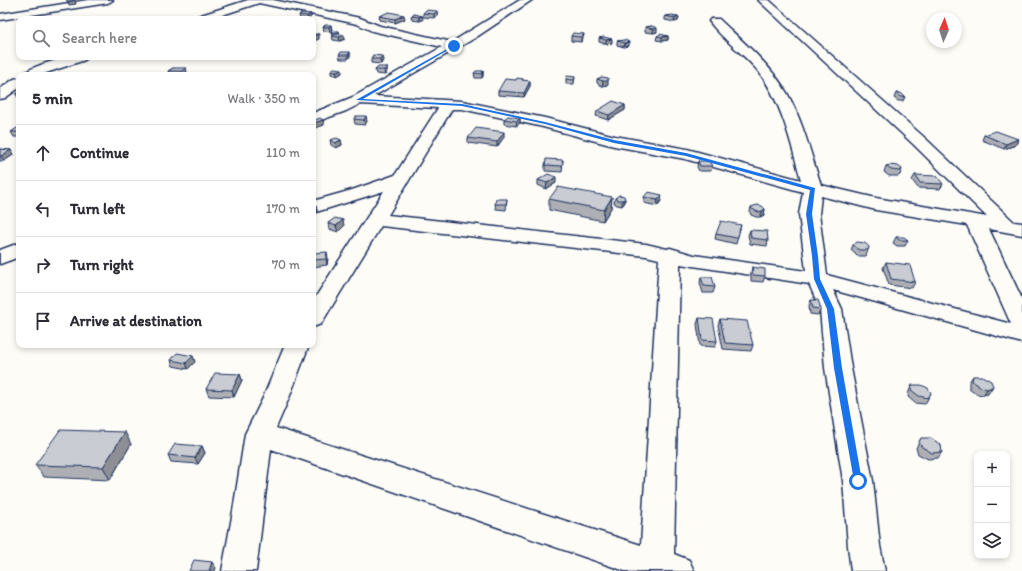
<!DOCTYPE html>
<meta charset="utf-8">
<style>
:root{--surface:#fff;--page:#f2f2f3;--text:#2b2b33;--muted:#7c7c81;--line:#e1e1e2}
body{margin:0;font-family:Itim,sans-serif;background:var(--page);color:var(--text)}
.controls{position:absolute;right:12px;bottom:12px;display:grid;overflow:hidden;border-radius:8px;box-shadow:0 2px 6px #0003}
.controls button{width:36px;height:36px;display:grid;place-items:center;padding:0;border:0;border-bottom:1px solid var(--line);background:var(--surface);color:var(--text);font:20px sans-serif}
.compass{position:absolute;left:926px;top:12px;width:36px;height:36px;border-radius:50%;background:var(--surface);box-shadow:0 2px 6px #0003;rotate:3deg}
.stop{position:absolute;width:12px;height:12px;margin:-9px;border:3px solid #1a73e8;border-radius:50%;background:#fff}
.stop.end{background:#1a73e8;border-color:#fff;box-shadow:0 1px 4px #0008}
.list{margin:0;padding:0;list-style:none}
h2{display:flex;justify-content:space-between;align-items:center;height:52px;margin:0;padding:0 16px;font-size:17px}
h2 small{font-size:13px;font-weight:400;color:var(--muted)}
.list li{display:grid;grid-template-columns:26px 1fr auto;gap:12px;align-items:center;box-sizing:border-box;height:56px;padding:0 16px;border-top:1px solid var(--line)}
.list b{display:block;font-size:15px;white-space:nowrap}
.list em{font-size:13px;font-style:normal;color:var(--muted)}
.icon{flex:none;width:22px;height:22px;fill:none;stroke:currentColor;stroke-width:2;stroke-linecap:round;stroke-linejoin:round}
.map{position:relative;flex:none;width:1022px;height:571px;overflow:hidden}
.search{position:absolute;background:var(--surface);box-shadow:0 2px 6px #0003;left:16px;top:16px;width:300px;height:44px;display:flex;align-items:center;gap:10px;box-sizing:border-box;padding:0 14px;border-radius:8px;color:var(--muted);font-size:15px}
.panel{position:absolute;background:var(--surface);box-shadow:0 2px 6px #0003;left:16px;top:72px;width:300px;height:276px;border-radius:8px}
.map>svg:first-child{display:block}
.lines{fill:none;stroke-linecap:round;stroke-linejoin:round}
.street-casing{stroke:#1b2f5e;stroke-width:3}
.street{fill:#fdfcf7;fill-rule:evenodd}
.wall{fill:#adafb5;stroke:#1b2f5e}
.shaded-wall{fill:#8d8f94;stroke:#1b2f5e}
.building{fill:#c9ccd3;stroke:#1b2f5e}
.route{fill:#1a73e8}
</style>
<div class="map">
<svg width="1022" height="571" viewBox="0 0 1022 571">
<rect width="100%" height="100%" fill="#fdfcf7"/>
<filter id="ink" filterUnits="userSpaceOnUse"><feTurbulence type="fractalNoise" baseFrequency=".025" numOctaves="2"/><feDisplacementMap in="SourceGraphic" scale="8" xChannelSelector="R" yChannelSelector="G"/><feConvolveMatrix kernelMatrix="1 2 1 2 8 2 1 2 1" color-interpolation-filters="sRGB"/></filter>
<g filter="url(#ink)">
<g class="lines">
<defs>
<g id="street">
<polygon points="88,0 113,0 108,3 0,20 0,14"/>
<path d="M248 0H273L360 18 380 26 452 42 520 0H532L475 38 374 96 462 101 545 118 615 136 687 149 801 180C791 143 782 103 759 72 744 54 723 40 709 21L711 19H719C743 42 770 64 787 93 803 121 811 155 821 185L876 198 987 217 913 144 758 0H769L925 138 1014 222 1022 223V235L989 229 1022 299V343L833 290 842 309 851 368 873 481 880 546 885 571H851L848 546 843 481 825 368 820 309 809 284 680 264 674 554 689 560 694 571H625L271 449 256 571H222L233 511 245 434 263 398 285 345H309L289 398 276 428 641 545 659 259 646 256 381 226 321 324 313 327V301L384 191 313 213V201L352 190 395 175 438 108 360 104 346 111 313 123V113L353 97 442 47 372 31 357 24 259 3 210 19H193L195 17ZM452 109H462L543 127 614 146 685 159 803 192 799 214 806 271 694 255 670 248 667 249 646 244 388 215ZM821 196 876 210 967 225 1011 324 827 275 819 214Z"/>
<path d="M68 57H87L85 60 40 75H23C30 66 57 60 68 57Z"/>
<polygon points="19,78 19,88 5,98 0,99 0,89 14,79"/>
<polygon points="19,243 19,257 0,264 0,250"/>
</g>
</defs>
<use href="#street" class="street-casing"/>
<use href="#street" class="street"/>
</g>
<g class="wall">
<polygon points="426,10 438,15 434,18 423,17 423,13"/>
<polygon points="311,14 311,17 309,19 300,19 299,15"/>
<polygon points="415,14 423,20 419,21 412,20 411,16"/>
<polygon points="379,16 405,19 395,23 380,20"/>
<polygon points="665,16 679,17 678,21 674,22 665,20"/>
<polygon points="331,25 332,30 330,32 324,31 323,27"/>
<polygon points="652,26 657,32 653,33 645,32 645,27"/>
<polygon points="339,31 340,34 345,39 340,41 333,40 331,33"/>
<polygon points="584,34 583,38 581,42 571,41 571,36"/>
<polygon points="657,36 668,36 668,40 662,41 656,40"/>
<polygon points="604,37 612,43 606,44 599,42 599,38"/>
<polygon points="625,40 629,46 624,47 617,45 617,41"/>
<polygon points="350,52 350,56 348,59 340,59 339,55"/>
<polygon points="373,55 383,60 381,64 371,63 371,59"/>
<polygon points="387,67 387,71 385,75 376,74 375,70"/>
<polygon points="173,68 187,72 185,75 169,75 168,71"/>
<polygon points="331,70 342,73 337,76 331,74"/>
<polygon points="483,71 483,76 482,78 475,78 474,73"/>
<polygon points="575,77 574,84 566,84 566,79"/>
<polygon points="602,77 608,85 602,86 597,83 597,79"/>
<polygon points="523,79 523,81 530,81 530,86 524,97 498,95 498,91 516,80"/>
<polygon points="19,92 19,98 18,98 16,94"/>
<polygon points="896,93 905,97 903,101 898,101 894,98"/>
<polygon points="625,105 625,110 608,120 596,116 597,111"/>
<polygon points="356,116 367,121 365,125 355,124 354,119"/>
<polygon points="520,118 520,123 516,126 504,124 504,119"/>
<polygon points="323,120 324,125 315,128 313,127 313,121"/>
<polygon points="19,128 19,137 14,137 11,132"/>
<polygon points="984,135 1018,139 1016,145 1004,149 982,140"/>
<polygon points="504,137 497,147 468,143 468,138"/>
<polygon points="330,140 341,140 342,145 336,148 331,145"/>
<polygon points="0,149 11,150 13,155 4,161 0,161"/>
<polygon points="563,160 562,172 545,171 545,165"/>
<polygon points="698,161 712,166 711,171 699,171 697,167"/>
<polygon points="886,166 902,169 900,175 898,176 889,176 884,172"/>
<polygon points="915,175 943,184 940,189 918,188 912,180"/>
<polygon points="538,180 556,183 546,189 538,185"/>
<polygon points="612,197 611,208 603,221 549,210 549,199"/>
<polygon points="644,197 661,201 657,206 644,203"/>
<polygon points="615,198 625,199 624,204 622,206 617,205 614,203"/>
<polygon points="507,199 506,210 496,209 495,204"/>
<polygon points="313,206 316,206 317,211 315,216 313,216"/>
<polygon points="751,207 765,209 764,215 760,217 756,217 751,215 750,212"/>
<polygon points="328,223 344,226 338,232 329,229"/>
<polygon points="741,225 736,244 715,239 716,234"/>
<polygon points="750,230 768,240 767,246 750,244 748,235"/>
<polygon points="896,237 908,240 905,246 897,246 893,243"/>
<polygon points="853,245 869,247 866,256 857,256 851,250"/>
<polygon points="313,253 328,258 327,265 313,267"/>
<polygon points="886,262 915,282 912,288 889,285 883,268"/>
<polygon points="752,267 765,276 763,282 751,281 751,273"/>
<polygon points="701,277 715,287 713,293 703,293 700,283"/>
<polygon points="811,300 821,309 818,315 810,314 809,306"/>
<polygon points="699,318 717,341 715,347 700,346 697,324"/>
<polygon points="720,319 753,345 751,351 723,349 718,325"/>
<polygon points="193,356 195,362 188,369 173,366 171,360"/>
<polygon points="240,374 242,380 234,397 209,396 206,389"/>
<polygon points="973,376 993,386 988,394 983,395 977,394 969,388 969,382"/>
<polygon points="912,385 931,393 925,404 915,403 908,397 909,391"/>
<polygon points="921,438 942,452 938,458 928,459 918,454 916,448"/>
<polygon points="131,444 110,480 44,477 35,465"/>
<polygon points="202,446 205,453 198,464 171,462 168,455"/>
</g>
<g class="shaded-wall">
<polygon points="75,0 76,4 69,5 68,2"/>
<polygon points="437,11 438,15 434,18 434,14"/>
<polygon points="311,14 311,17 308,19 307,16"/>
<polygon points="404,15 405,19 395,23 395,19"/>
<polygon points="422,16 423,20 419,21 419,17"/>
<polygon points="679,17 678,21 674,22 675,18"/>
<polygon points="331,25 332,30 330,32 329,27"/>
<polygon points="657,28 657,32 653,33 653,29"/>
<polygon points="319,34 319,39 314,41 313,36"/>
<polygon points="584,34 583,38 581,42 581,37"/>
<polygon points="344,35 345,39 340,41 339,37"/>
<polygon points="668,36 668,40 662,41 662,37"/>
<polygon points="612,39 612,43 606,44 606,40"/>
<polygon points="629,42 629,46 624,47 625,43"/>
<polygon points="350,52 350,56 348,59 348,55"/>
<polygon points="382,56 383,60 381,64 380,59"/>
<polygon points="387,67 387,71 385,75 384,70"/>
<polygon points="186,68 187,72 185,75 183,75 182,71"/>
<polygon points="342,69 342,73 337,76 336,71"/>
<polygon points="483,71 483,76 482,78 482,74"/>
<polygon points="608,78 608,85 602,86 603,81"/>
<polygon points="530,81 530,86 524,97 524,93"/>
<polygon points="625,105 625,110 608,120 609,115"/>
<polygon points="366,116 367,121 365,125 364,120"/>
<polygon points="520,118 520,123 516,126 517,121"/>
<polygon points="323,120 324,125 315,128 314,123"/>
<polygon points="504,132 504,137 497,147 497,142"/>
<polygon points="1018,139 1016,145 1004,149 1006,144"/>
<polygon points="341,140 342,145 336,148 335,143"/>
<polygon points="11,150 13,155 4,161 1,156"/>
<polygon points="556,177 556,183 546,189 547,183"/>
<polygon points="662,195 661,201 657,206 658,200"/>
<polygon points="612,197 611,208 603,221 604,210"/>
<polygon points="625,199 624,204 622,206 622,200"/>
<polygon points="316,206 317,211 315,216 314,211"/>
<polygon points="765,209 764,215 760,217 762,211"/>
<polygon points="343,220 344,226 338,232 336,226"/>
<polygon points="327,252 328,258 327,265 326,259"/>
<polygon points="193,356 195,362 188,369 186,363"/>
<polygon points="240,374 242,380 234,397 232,390"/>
<polygon points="993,386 988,394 983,395 987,389"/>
<polygon points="125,432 131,444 110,480 103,467"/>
<polygon points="202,446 205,453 198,464 195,458"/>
<polygon points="212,562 216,568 215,571 209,571"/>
</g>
<g class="building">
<polygon points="66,0 75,0 68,2"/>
<polygon points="426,10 437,11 434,14 423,13"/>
<polygon points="389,12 404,15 395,19 379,16"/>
<polygon points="302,13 311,14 307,16 299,15"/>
<polygon points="415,14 422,16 419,17 411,16"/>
<polygon points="673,15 679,17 675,18 665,16"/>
<polygon points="276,17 286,18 283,19 273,19"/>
<polygon points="325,25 331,25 329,27 323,27"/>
<polygon points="652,26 657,28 653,29 645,27"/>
<polygon points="333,31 339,31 337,34 331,33"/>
<polygon points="573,33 584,34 581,37 571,36"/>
<polygon points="313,34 319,34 313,36"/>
<polygon points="337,34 344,35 339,37 332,36"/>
<polygon points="660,34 668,36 662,37 657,36"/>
<polygon points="604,37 612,39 606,40 599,38"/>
<polygon points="625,40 629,42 625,43 617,41"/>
<polygon points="341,52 350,52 348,55 339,55"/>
<polygon points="373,55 382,56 380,59 371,59"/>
<polygon points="378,67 387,67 384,70 375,70"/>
<polygon points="173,68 186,68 182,71 168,71"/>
<polygon points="334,68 342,69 336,71 331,70"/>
<polygon points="476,71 483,71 482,74 474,73"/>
<polygon points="567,76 575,77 574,80 566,79"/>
<polygon points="602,77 608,78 608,81 603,81 597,79"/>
<polygon points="517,78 523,79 522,80 530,81 524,93 498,91 505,79 516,80"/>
<polygon points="896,93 901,93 905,97 900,97"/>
<polygon points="613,101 625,105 609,115 597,111"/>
<polygon points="356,116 366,116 364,120 354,119"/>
<polygon points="508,116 520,118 517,121 504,119"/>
<polygon points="320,118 323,120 314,123 313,123 313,121"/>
<polygon points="17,128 19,128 19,132 11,132"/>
<polygon points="476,128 504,132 497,142 468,138"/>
<polygon points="996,131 1018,139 1006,144 984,135"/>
<polygon points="337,138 341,140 335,143 330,140"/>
<polygon points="0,149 11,150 1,156 0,156"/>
<polygon points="546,159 563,160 562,166 545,165"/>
<polygon points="698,161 709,161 712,166 700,166"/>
<polygon points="890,165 898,166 902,169 900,171 891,170 886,166"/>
<polygon points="548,174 556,177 547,183 538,180"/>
<polygon points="915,175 937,176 943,184 920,183"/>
<polygon points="558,187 612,197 604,210 549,199"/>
<polygon points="648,192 662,195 658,200 644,197"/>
<polygon points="619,195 624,196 625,199 622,200 618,200 615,198"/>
<polygon points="496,199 507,199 506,204 495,204"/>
<polygon points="757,205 762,206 765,209 762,211 758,212 752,209 751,207"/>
<polygon points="313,206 316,206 314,211 313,211"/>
<polygon points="335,218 343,220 336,226 328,223"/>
<polygon points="721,221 741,225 737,238 716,234"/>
<polygon points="750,230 767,231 768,240 751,238"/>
<polygon points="896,237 904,237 908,240 899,240"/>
<polygon points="857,242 865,243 869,247 868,250 859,250 853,245"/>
<polygon points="327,252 326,259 313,260 313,253"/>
<polygon points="886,262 910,265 915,282 891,279"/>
<polygon points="752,267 765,269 765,276 753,275"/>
<polygon points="701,277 712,277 715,287 704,286"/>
<polygon points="811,300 818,300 821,309 813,308"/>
<polygon points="699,318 713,319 717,341 702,340"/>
<polygon points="720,319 747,321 753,345 725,343"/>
<polygon points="177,353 193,356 186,363 171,360"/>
<polygon points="215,373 240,374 232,390 206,389"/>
<polygon points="973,376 982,376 991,381 993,386 992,387 987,389 981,387 972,381"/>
<polygon points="912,385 921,385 928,388 931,393 928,398 919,396 911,390"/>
<polygon points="60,430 125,432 103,467 35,465"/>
<polygon points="921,438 931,438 941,445 942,452 932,453 922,447 919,442"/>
<polygon points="175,444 202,446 195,458 168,455"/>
<polygon points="194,560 212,562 209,571 189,571"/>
</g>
</g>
<polygon class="route" points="454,45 455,46 363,99 462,104 545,122 614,140 686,153 815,188 812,214 818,256 820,279 834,309 842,368 862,481 861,483 858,485 854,481 834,368 827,309 814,279 812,256 806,214 810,190 686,156 614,143 545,124 462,106 356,100"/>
</svg>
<div class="controls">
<button>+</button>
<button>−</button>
<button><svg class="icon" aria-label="layers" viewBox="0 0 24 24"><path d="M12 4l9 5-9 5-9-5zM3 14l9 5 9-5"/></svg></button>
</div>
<svg class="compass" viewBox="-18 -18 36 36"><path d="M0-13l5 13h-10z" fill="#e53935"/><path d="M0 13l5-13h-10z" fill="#7c7c81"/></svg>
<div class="stop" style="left:858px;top:481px"></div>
<div class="stop end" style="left:454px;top:46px"></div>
<div class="search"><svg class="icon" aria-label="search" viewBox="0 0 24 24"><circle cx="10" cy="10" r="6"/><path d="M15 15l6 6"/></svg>Search here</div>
<section class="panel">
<h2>5 min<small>Walk · 350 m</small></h2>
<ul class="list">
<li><svg class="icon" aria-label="ahead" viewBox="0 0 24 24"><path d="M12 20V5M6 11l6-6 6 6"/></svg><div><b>Continue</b></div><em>110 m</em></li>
<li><svg class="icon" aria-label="left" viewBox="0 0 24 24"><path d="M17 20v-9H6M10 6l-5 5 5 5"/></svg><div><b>Turn left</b></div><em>170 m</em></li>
<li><svg class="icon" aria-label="right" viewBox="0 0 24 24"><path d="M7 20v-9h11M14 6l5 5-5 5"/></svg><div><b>Turn right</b></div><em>70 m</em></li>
<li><svg class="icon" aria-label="arrive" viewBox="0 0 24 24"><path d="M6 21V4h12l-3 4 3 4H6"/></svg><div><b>Arrive at destination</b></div></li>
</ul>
</section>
</div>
